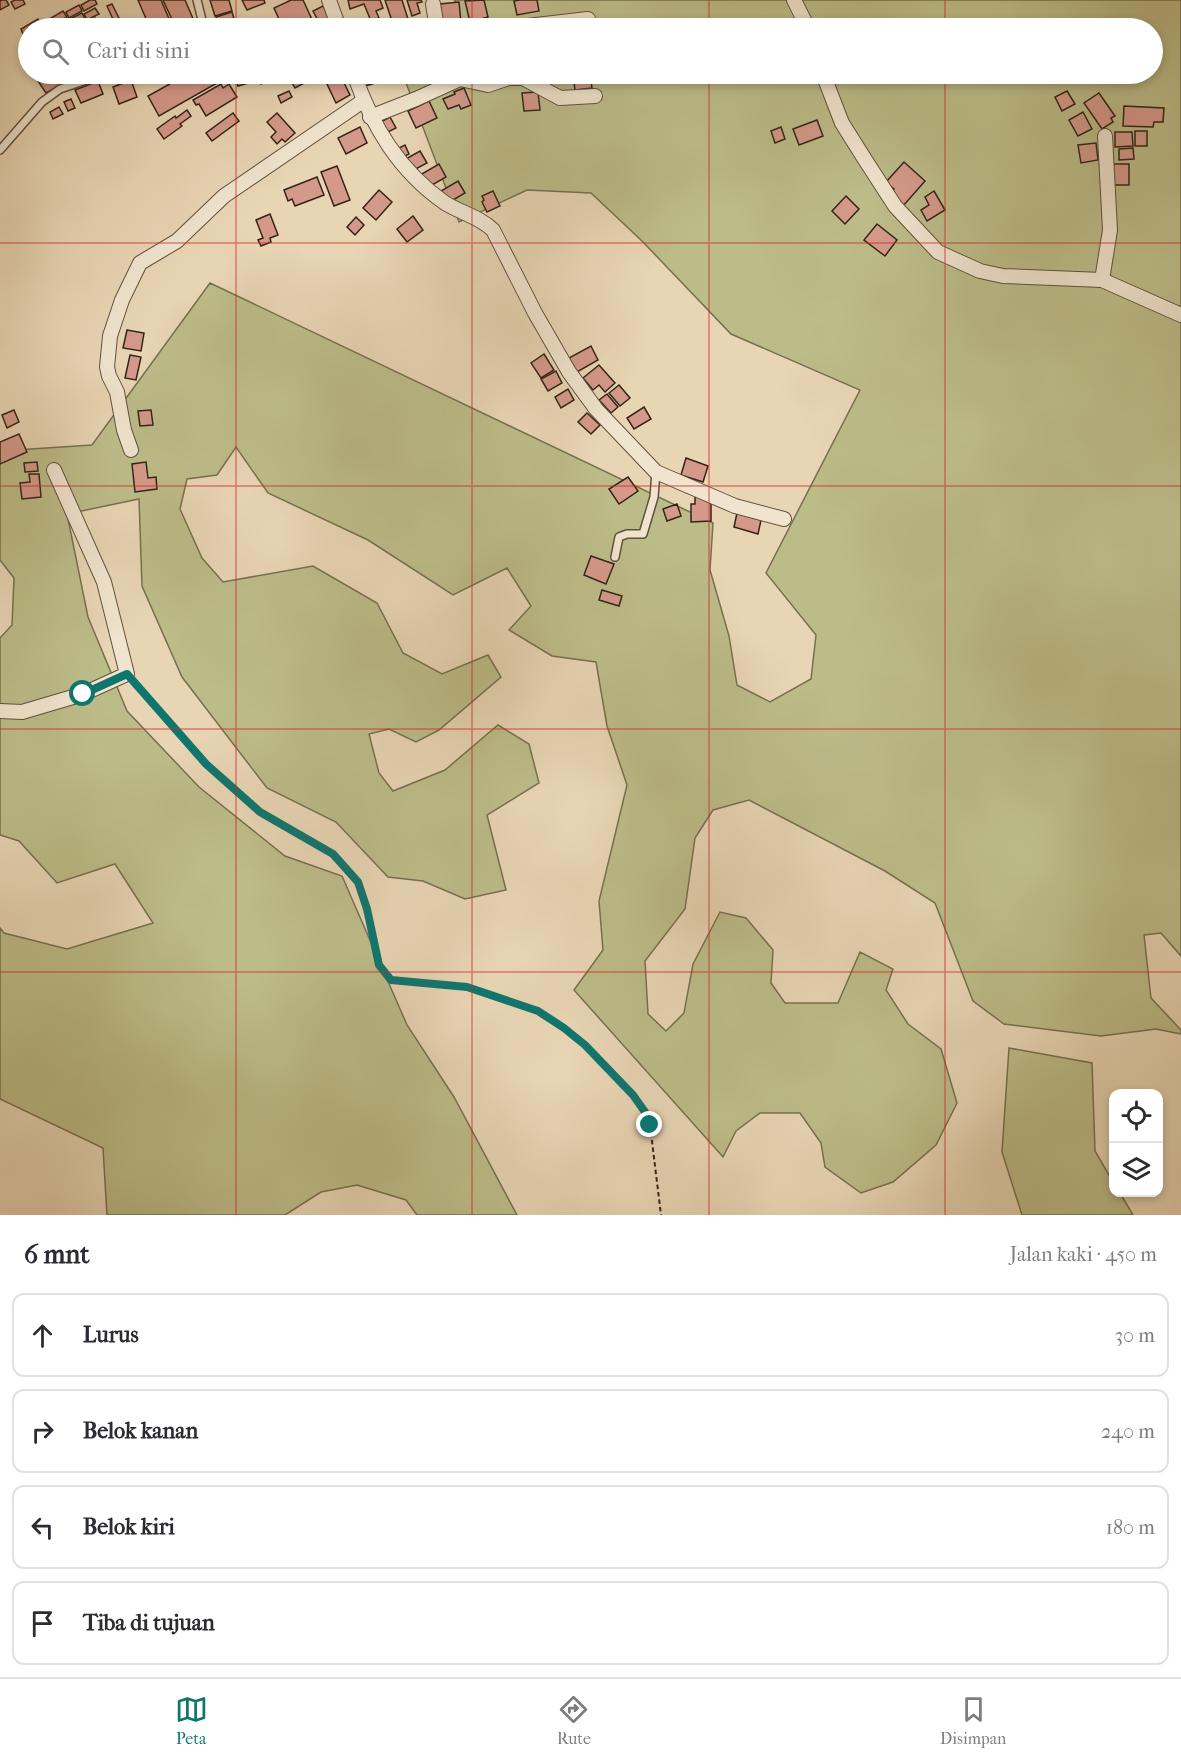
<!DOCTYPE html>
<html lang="id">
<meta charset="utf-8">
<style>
:root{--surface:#fff;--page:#f7f7f7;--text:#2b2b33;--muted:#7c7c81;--line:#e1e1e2;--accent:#0f766e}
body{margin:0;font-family:"IM FELL French Canon",serif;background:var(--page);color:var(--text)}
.controls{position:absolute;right:18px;bottom:18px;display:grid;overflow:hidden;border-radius:12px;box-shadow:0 3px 9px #0003}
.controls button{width:54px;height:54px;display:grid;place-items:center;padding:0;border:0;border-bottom:2px solid var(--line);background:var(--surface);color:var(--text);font:30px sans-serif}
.stop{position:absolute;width:18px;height:18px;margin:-14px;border:4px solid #0f766e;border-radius:50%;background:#fff}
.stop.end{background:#0f766e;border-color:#fff;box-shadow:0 2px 6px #0008}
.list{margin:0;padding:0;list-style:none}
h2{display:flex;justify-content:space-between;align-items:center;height:78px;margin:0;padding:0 24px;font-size:26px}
h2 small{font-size:20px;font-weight:400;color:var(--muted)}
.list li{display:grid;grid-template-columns:39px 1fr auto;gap:18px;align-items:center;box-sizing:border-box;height:84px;margin:0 12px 12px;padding:0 12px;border:2px solid var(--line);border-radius:12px}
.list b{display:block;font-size:22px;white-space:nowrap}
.list em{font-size:20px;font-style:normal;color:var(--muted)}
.icon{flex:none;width:33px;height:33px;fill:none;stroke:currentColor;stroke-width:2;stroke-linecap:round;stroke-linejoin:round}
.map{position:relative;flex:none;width:1181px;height:1215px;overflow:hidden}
.search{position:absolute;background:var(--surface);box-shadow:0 3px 9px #0003;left:18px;right:18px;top:18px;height:66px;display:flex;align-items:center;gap:15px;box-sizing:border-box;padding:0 21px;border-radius:33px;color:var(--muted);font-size:22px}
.sheet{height:462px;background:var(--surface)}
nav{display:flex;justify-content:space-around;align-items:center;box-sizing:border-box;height:84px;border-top:2px solid var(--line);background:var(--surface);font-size:16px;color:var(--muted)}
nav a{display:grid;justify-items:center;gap:3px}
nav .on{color:var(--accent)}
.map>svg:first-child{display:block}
.green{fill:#bcbc89;stroke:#777050;stroke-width:1.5}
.building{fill:#d5998a;stroke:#322517;stroke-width:1.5}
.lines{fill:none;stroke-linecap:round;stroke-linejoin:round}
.lane-casing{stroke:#60513e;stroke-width:10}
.street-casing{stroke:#60513e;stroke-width:16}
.path{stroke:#322517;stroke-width:2;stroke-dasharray:4.5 3;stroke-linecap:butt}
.lane{stroke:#f0e4ce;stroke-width:7}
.street{stroke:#f0e4ce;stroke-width:14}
.route{stroke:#0f766e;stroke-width:8}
.grid{fill:none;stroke:#d62828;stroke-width:1.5;stroke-opacity:0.55}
</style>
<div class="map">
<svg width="1181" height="1215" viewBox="0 0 1181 1215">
<rect width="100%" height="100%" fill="#e8d5b4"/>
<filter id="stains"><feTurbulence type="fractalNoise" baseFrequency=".00333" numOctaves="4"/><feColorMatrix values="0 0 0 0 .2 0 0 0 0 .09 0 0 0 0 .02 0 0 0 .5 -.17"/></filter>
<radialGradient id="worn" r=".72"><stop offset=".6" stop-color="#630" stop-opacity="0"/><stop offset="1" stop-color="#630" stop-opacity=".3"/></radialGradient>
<g class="green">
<polygon points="454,0 1181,0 1181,956 1161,933 1144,935 1151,998 1181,1030 1181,1034 1156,1029 1101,1036 1004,1024 973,1001 935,903 885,871 749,800 713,810 695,838 685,909 645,961 648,1014 666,1031 684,1013 693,964 720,912 746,918 773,950 771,983 785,1003 838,1003 860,952 893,969 886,990 908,1024 941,1049 957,1103 936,1145 893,1182 861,1193 825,1167 821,1143 800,1113 760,1113 736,1131 723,1157 574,990 603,950 599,901 627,785 607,726 596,662 552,656 509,630 531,606 507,568 453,595 368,540 268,493 236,447 217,475 187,479 180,509 202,558 223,582 313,566 377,603 403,653 442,674 488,655 501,677 439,730 416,742 389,729 369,734 379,773 393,791 445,770 498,725 529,744 539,783 487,815 506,890 465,899 423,881 388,877 336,822 267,788 182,677 142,586 139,499 67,514 88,617 127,711 199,787 285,856 342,876 407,1025 454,1097 517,1215 417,1215 406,1200 357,1185 321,1192 285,1215 107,1215 103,1148 0,1099 0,928 4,933 67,949 153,923 115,864 57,883 19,841 0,835 0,638 12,625 14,578 0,560 0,451 92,445 210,283 713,523 710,570 729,636 737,685 770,702 811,679 816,635 766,573 860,390 731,334 642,241 591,193 527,190 459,222 403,75 404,74 1152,74 1152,28 436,28 456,2"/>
<polygon points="1009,1048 1092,1063 1095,1151 1113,1182 1114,1192 1120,1193 1133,1215 1022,1215 1002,1152"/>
</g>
<g class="building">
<polygon points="2,0 6,0 9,5 0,10 0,1"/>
<polygon points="15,0 23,0 25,4 15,9 11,2"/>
<polygon points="90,0 95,0 97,4 84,11 81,5"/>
<polygon points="138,0 161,0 173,28 150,28"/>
<polygon points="163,0 185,0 197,28 176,28"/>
<polygon points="210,0 229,0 232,11 215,16"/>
<polygon points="242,0 264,0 265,3 247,10"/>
<polygon points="291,0 303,0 316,28 283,28 274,8"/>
<polygon points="348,0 380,0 383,8 376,11 379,18 371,21 364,4 350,9"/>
<polygon points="385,0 402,0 408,19 393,24"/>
<polygon points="407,0 421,0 422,2 417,3 420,13 412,16"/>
<polygon points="484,0 488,17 470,22 465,1"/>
<polygon points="520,0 537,0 539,11 517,15 514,1"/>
<polygon points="459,2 461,23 442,24 440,4"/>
<polygon points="112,4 124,28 117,28 107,6"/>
<polygon points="79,5 82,11 69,18 66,12"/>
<polygon points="323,6 330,19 320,24 313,11"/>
<polygon points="95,8 99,14 87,20 84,14"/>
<polygon points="63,11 67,17 54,24 51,18"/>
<polygon points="232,12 236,25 219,28 216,17"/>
<polygon points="82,13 85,19 74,25 70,19"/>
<polygon points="69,18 72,25 65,28 57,28 56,25"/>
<polygon points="95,18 99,24 87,28 84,24"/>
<polygon points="38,19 42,26 38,28 28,28 28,33 24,36 21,29"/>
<polygon points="51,74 58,74 64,83 46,93 38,81"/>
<polygon points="70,74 91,74 74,82"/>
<polygon points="173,74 184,74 186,76 190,74 211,74 217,83 159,116 148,96 177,80"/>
<polygon points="234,74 253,74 255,81 238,86"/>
<polygon points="256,74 277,74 278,76 261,84"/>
<polygon points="287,74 303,74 308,81 295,88"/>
<polygon points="305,74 318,74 320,76 309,82"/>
<polygon points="376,74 379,82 365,86 363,76"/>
<polygon points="478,74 498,74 499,76 482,84"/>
<polygon points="573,74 590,74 592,88 575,90"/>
<polygon points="341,77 350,95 336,103 327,84"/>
<polygon points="131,80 137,97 119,104 113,87"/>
<polygon points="98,81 103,94 81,103 75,90"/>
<polygon points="221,84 223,88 229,84 237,97 206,116 199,104 196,105 193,100"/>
<polygon points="464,88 471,105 461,109 459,105 448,109 443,99 455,94 454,92"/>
<polygon points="289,91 292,97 281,103 278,96"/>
<polygon points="1067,91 1075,104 1062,111 1055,97"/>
<polygon points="538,92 540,110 524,111 522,93"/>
<polygon points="1099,93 1115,116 1111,118 1113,122 1102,129 1084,103"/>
<polygon points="71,99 75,108 68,111 64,102"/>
<polygon points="429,101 437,118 416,128 408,111"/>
<polygon points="1124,106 1164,108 1163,122 1154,122 1153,127 1123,126"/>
<polygon points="59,107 63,114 53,119 50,112"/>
<polygon points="187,110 191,116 180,124 182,126 164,139 157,129 175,116 176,118"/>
<polygon points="1083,112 1092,129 1078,136 1069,120"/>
<polygon points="233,113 239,121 212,141 206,133"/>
<polygon points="277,113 295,133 285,142 282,139 277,144 271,137 276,132 267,122"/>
<polygon points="390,117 396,128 382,135 377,124"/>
<polygon points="817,120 823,136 799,145 793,129"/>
<polygon points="360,127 367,143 346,154 338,138"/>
<polygon points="781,127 785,139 775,143 771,131"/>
<rect x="1135" y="131" width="12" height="15"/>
<polygon points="1115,132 1132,132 1133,146 1115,147"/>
<polygon points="1096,143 1098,160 1081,163 1078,145"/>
<polygon points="405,145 409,154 400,159 395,150"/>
<polygon points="1133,148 1134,159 1119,160 1119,149"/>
<polygon points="420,151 427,163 410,172 404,160"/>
<polygon points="904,162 925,181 903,206 889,193 894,189 886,182"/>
<polygon points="439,164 446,177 427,188 420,175"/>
<polygon points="1113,164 1129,164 1129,185 1114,185"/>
<polygon points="337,166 350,200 334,206 321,172"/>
<polygon points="317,177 324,195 295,206 292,199 288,201 284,190"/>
<polygon points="458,181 465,193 448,203 441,191"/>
<polygon points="379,190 392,202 376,220 363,208"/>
<polygon points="493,191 500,206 487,212 482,202 484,200 482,196"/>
<polygon points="934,191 945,210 927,221 921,210 929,205 925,197"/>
<polygon points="846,196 859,209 845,224 832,211"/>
<polygon points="270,214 278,235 270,238 271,242 261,246 258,240 263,238 256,220"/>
<polygon points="413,216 423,230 407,242 397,229"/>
<polygon points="356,217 364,225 355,235 347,227"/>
<polygon points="877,224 897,240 885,256 864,240"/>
<polygon points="127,330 144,333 141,351 123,348"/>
<polygon points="591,346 598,360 577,372 569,358"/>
<polygon points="544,354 554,370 541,378 531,363"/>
<polygon points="130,355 141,357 136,380 125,378"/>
<polygon points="599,365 615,383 605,392 599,385 593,390 583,378"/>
<polygon points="556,371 562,383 548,391 541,379"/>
<polygon points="619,385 630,398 620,406 609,393"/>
<polygon points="568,389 574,400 561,408 555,397"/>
<polygon points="607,394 618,407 611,413 599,400"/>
<polygon points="644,407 651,419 634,429 627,418"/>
<polygon points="14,410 19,422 7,428 2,415"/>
<polygon points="151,410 153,425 140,426 138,411"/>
<polygon points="587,413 600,425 591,434 578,422"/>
<polygon points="19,434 27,452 0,464 0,442"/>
<polygon points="686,458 708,466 703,482 681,475"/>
<polygon points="37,462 38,471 25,472 24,463"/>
<polygon points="146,462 148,478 156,477 157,489 135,492 132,464"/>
<polygon points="29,474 39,474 41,497 22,499 20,483 30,482"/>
<polygon points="628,477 638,491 619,504 609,489"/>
<polygon points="695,497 711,497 711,521 691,522 691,504 695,504"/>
<polygon points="677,504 681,516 667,521 663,509"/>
<polygon points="737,513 761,520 758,534 734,527"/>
<polygon points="591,556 614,564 606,584 584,575"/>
<polygon points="602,590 622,596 619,606 599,600"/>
</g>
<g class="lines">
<defs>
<g id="lane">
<polyline points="197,0 202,20 201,28"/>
<polyline points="0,150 42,102 60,89 104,74"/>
<polyline points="615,557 619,537 627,534 643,534 654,497 656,472"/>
</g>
<g id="street">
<polyline points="329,0 339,28"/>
<polyline points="794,0 808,28"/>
<polyline points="433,4 437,28"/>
<polyline points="510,28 588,19"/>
<path d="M354 74C372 126 399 171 445 203 461 213 480 217 493 230L535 313 569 372 596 409 656 472 735 506 784 519"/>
<polyline points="823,74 842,123 864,158 895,206 938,252 980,271 1003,276 1102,280 1181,315"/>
<polyline points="370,117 416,99 460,79 488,85 509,78 523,78 560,98 595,96"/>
<polyline points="1102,280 1110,230 1105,136"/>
<polyline points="131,450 124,430 117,392 109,376 107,367 110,336 122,300 140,263 177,241 224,196 363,101"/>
<polyline points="0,711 22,712 83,694 127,674 104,582 54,470"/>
</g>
</defs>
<use href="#lane" class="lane-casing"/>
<use href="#street" class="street-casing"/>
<path class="path" d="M135 682 206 764 260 812 333 854 358 882 367 909 379 965 391 980C415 983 440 984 464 987 475 988 485 992 495 995 544 1010 571 1031 605 1067 623 1085 640 1101 650 1125L661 1215"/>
<use href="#lane" class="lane"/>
<use href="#street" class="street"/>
</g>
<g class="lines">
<polyline class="route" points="83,694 127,674 206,764 260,812 333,854 358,882 367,909 379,965 391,980 467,987 538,1011 564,1028 585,1045 633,1095 645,1112 650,1125"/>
</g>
<path class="grid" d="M236 0V28M472 0V28M709 0V28M945 0V28M236 74V1215M472 74V1215M709 74V1215M945 74V1215M0 243H1181M0 486H1181M0 729H1181M0 972H1181"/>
<rect width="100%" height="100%" filter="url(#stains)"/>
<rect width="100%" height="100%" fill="url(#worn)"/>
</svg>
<div class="controls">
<button><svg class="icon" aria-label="locate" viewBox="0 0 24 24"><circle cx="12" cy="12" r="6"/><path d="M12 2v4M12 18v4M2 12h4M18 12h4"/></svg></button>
<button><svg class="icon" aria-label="layers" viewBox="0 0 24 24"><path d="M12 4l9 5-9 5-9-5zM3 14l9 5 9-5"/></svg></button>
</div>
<div class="stop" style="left:83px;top:694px"></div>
<div class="stop end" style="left:650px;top:1125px"></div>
<div class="search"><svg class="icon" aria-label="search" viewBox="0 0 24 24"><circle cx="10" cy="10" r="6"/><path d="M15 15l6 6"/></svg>Cari di sini</div>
</div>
<section class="sheet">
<h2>6 mnt<small>Jalan kaki · 450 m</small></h2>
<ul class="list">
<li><svg class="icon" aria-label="ahead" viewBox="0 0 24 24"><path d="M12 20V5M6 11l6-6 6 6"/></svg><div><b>Lurus</b></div><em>30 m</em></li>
<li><svg class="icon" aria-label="right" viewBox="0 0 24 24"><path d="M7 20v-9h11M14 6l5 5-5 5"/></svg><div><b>Belok kanan</b></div><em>240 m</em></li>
<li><svg class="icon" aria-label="left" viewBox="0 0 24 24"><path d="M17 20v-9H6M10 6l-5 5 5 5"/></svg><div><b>Belok kiri</b></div><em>180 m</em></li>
<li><svg class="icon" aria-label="arrive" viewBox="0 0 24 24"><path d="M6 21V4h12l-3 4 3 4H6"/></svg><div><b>Tiba di tujuan</b></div></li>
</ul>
</section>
<nav>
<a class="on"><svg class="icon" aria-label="map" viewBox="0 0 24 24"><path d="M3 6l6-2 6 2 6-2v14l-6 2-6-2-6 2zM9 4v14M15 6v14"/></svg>Peta</a>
<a><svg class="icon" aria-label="directions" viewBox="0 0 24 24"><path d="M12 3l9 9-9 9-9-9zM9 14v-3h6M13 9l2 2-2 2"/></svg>Rute</a>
<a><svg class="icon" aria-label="saved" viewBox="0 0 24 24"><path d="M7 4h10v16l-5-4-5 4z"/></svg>Disimpan</a>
</nav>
